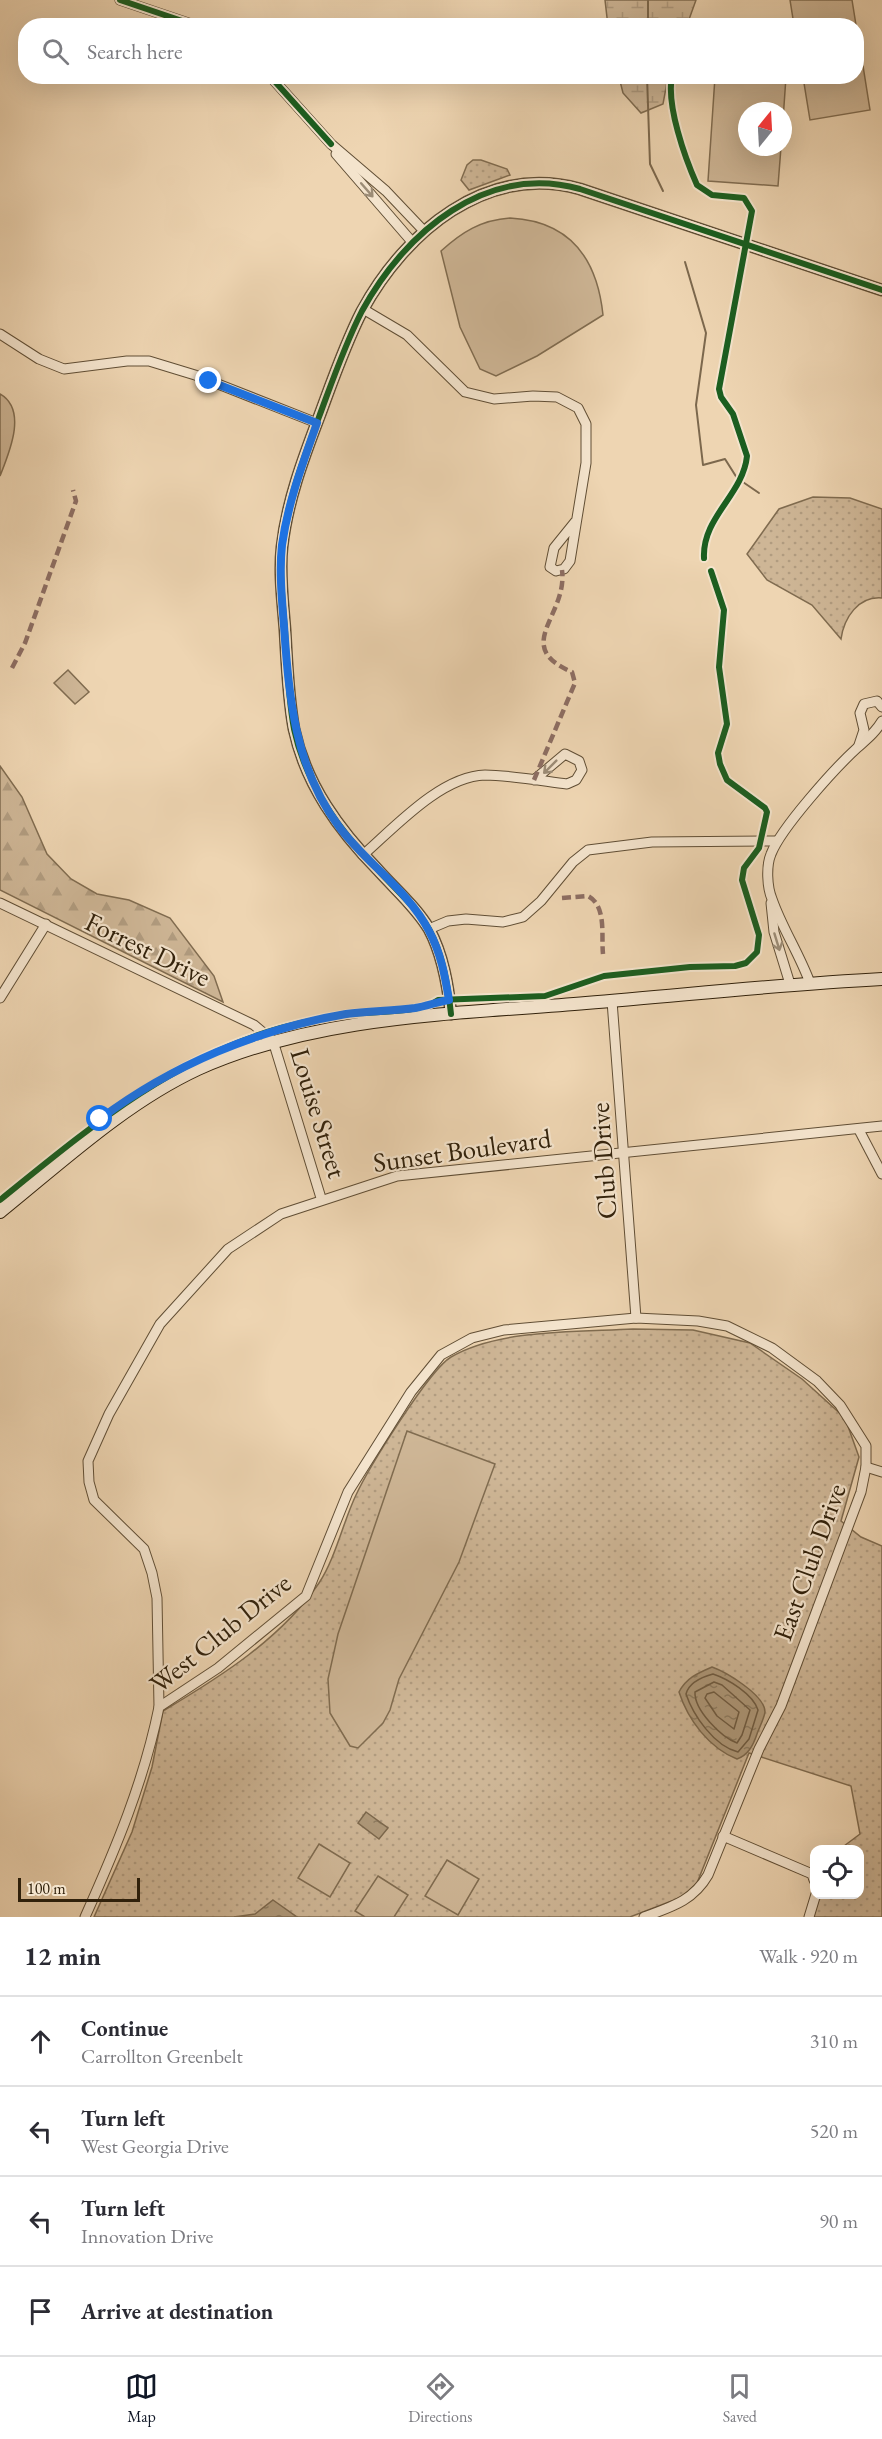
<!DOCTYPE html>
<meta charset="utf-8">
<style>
:root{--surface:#fff;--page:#f7f7f7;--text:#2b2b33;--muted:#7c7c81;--line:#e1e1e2;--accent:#111827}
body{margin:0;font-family:"EB Garamond",serif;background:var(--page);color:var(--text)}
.controls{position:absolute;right:18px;bottom:18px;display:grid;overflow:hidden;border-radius:12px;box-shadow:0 6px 24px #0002}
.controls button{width:54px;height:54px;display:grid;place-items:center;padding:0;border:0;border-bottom:2px solid var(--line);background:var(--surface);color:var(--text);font:30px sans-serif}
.compass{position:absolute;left:738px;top:102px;width:54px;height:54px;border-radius:50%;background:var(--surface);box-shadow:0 6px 24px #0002;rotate:18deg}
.scale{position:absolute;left:18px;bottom:15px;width:122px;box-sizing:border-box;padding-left:6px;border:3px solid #31210b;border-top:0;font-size:16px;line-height:21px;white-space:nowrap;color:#31210b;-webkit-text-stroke:4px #f4e4cd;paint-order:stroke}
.stop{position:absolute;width:18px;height:18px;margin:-14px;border:4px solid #1a73e8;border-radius:50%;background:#fff}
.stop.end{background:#1a73e8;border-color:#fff;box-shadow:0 2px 6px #0008}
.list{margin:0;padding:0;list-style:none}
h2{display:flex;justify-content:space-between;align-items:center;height:78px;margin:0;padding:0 24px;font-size:26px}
h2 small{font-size:20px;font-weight:400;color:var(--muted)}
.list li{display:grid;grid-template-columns:39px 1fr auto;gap:18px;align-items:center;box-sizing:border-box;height:90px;padding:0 24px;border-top:2px solid var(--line)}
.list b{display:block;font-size:22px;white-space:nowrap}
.list p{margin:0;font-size:20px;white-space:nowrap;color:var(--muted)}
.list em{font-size:20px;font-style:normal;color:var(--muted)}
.icon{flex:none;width:33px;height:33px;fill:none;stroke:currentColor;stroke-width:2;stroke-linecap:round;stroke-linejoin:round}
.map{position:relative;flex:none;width:882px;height:1917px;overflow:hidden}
.search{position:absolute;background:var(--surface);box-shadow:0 6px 24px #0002;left:18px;right:18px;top:18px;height:66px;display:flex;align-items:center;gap:15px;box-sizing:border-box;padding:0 21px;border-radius:24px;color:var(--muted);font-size:22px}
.sheet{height:438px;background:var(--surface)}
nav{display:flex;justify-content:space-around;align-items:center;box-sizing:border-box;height:84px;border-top:2px solid var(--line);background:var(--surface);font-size:16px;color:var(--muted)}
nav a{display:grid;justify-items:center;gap:3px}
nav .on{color:var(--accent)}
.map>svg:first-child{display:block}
.green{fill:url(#green-dots);stroke:#806c50;stroke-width:1.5}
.forest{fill:url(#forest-firs);stroke:#806c50;stroke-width:1.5}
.wetland{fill:url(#wetland-marsh);stroke:#806c50;stroke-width:1.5}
.pitch{fill:#ceb696;stroke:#806c50;stroke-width:1.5}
.water{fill:url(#water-ripples);stroke:#7c684d;stroke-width:1.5}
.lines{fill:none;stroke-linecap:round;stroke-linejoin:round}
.shore{stroke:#705c42;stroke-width:1.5}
.stream{stroke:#7c684d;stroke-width:2}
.minor-casing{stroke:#604e35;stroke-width:11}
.tertiary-casing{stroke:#604e35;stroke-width:13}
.secondary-casing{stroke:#31210b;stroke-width:14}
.minor{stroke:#f4e4cd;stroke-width:9}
.tertiary{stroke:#f4e4cd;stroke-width:10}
.secondary{stroke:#f4e4cd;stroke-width:12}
.quiet{stroke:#8d6e63;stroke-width:4.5;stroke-dasharray:9 4.5;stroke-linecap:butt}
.cycleway-casing{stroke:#f4e4cd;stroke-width:10}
.cycleway{stroke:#1b5e20;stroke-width:6}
.oneway{stroke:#9c8c76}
.route{stroke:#1a73e8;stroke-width:8}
.labels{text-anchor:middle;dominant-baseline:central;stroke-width:4.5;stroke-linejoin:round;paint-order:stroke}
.street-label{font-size:27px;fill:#31210b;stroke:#f4e4cd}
</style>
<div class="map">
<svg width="882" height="1917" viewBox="0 0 882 1917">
<defs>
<pattern id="green-dots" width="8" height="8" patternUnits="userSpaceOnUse" patternTransform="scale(1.5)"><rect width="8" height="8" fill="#ceb696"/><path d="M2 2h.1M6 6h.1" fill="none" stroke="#b19c80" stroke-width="1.8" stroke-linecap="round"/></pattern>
<pattern id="forest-firs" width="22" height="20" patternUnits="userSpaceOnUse" patternTransform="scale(1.5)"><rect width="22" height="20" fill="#ceb696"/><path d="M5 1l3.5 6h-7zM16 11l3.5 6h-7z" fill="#b19c80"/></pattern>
<pattern id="wetland-marsh" width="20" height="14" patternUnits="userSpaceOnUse" patternTransform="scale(1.5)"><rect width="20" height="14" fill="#ceb696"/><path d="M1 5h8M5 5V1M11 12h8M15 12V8" fill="none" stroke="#b19c80"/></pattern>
<pattern id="water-ripples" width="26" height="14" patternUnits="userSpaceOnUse" patternTransform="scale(1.5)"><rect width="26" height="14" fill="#ae9879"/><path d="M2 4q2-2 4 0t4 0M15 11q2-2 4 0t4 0" fill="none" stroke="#8e7c61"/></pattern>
</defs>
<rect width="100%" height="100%" fill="#eed5b2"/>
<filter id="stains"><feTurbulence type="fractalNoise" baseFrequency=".00333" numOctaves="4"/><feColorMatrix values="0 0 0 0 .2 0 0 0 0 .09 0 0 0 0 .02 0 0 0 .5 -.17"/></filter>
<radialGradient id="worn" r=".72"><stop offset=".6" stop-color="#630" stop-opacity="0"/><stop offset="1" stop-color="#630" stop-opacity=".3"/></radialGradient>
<g class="green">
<polygon points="473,160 481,160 507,169 510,175 469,190 461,180 467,165"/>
<path d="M813 497 850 498 882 509V598C858 596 844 618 841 639L812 605 767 580 747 554 779 509Z"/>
<path d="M633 1329 693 1330 750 1343 802 1379 845 1418 859 1457 841 1521 861 1537 882 1546V1917H811L819 1895 860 1894V1850L840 1849 860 1834 851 1786 749 1753 697 1883 682 1897 630 1917H94L132 1832 152 1767 163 1711C220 1677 281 1639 319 1583 336 1557 343 1522 356 1495 368 1469 429 1370 451 1357 499 1329 577 1332 633 1329Z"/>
</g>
<polygon class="forest" points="0,766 22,797 47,854 71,879 97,894 129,900 170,918 214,976 223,1002 0,890"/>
<g class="wetland">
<polygon points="605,0 696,0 687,25 608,26"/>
<polygon points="619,77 668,77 663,104 641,113 623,93"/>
</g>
<g class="pitch">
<polygon points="790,0 852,0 856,25 794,25"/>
<polygon points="857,28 870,110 810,120 803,77 856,76"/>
<polygon points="715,77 786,77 783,120 783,111 747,111 747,147 781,147 778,186 708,181"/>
<path d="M510 218C569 221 597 258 603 315L537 356 496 376 480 369 460 327 441 251C462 232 481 220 510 218Z"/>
<path d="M0 394C28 410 9 453 0 476Z"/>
<polygon points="68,670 89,692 75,704 54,683"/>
<polygon points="407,1431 495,1464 459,1562 399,1679 390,1710 383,1723 358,1748 350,1746 330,1713 328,1679 338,1634"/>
<polygon points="319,1844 350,1863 330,1897 298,1878"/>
<polygon points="447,1860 479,1879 458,1915 425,1896"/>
<polygon points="378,1876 408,1895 394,1917 365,1917 355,1911"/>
</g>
<g class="water">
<path d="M712 1667C726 1672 765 1695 765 1712 764 1719 759 1728 757 1734 753 1746 748 1755 737 1759 709 1748 688 1720 679 1692 686 1678 698 1673 712 1667Z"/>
<polygon points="366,1812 388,1828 379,1839 358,1823"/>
<polygon points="273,1900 297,1917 234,1917 255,1914"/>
</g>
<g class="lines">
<g class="shore">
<path d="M713 1674C728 1679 753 1694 758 1710L749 1739 738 1752C714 1746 693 1715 686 1694 689 1682 702 1677 713 1674Z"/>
<path d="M714 1682 722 1685 750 1710 742 1735 737 1743C721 1737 694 1710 695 1692Z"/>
<polygon points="714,1692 739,1712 734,1729 717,1716 705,1698 707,1694"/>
</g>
<g class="stream">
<polyline points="648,26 648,0"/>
<polyline points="647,76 650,164 663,191"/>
<polyline points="685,262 706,333 696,405 703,465 725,459 737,478 759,493"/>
</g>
<defs>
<g id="minor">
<polyline points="120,0 197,26"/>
<polyline points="270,76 331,144 386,191 424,231"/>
<polyline points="336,154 413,243"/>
<polyline points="363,309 407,335 465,392 494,399 533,396 557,397 578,408 586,424 586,463 570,561 564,569 556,571 550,567 554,548 575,522"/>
<polyline points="0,334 39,359 64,369 127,361 149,361 195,375 317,423"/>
<polyline points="859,745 864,730 860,713 864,704 877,701 882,707"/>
<path d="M363 855C394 828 441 776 485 775 509 775 543 781 567 784L576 780 582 770 579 761 565 754 534 780"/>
<polyline points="0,903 254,1025 273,1041 321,1198"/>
<polyline points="771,903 774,932 790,984"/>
<polyline points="429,929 448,921 466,919 503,922 523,917 541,901 573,862 588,850 652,842 777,841"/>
<path d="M810 983C799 953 782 928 772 899 767 887 766 866 771 854 781 828 835 768 857 748 867 739 875 733 882 721"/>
<polyline points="0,998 46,924"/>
<polyline points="612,1001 636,1318"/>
<polyline points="859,1130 882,1174"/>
<polyline points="866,1467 882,1472"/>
<polyline points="159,1707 157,1598 152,1573 144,1549 94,1500 89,1482 88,1461 109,1414 160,1324 228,1249 281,1214 397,1176 882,1126"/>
<polyline points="723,1836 812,1874 814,1880"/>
<path d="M85 1917C116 1848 144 1781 159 1707L218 1668 306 1596 348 1492 411 1392 441 1355 472 1338 504 1330 636 1318 698 1321 727 1326 772 1348 817 1381 840 1405 866 1446V1467L861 1492 781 1706 759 1749 708 1875C693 1901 671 1907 644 1917"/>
<polyline points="809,1917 816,1894"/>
</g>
<path id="tertiary" d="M451 1014C448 985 443 955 429 929 416 907 395 889 378 870 339 830 306 785 294 729 288 697 287 663 285 630 283 603 279 574 282 547 287 502 303 459 319 417 332 382 345 344 362 311 405 232 486 163 580 189L882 290"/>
<path id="secondary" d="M0 1212C62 1162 125 1103 198 1069 318 1015 457 1014 586 1003 685 995 783 984 882 979"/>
</defs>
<use href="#minor" class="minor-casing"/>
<use href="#tertiary" class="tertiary-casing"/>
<use href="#secondary" class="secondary-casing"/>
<use href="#minor" class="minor"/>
<use href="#tertiary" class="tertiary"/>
<use href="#secondary" class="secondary"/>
<g class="quiet">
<polyline points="12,668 25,643 76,501 73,490"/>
<path d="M534 780 575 683 572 672C511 646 568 616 562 570"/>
<path d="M562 898 588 896C607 906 601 936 603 954"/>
</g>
<defs>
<g id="cycleway">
<polyline points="120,0 197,26"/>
<polyline points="270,76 331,144"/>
<path d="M672 76C666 105 685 158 697 185L712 195 744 198 752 211 719 389 721 397 733 414 747 456C743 495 702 517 704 558"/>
<path d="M451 1014C448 985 443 955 429 929 416 907 395 889 378 870 339 830 306 785 294 729 288 697 287 663 285 630 283 603 279 574 282 547 287 502 303 459 319 417 332 382 345 344 362 311 405 232 486 163 580 189L882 290"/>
<path d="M0 1200C88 1129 170 1059 281 1028 303 1022 326 1017 349 1014 372 1011 420 1014 438 1000L545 996 604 976 690 967 735 966 746 963 757 952 759 935 742 880 744 868 759 848 767 812 765 808 727 780 720 764 718 753 727 724 719 667 724 610 711 571"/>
</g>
</defs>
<use href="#cycleway" class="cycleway-casing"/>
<use href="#cycleway" class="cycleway"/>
</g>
<defs><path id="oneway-shaft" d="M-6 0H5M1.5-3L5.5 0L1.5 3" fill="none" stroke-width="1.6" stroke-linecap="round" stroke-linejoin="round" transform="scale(1.5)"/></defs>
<g class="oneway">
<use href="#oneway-shaft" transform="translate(367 190) rotate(49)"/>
<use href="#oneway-shaft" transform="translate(550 767) rotate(135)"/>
<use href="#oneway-shaft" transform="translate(777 942) rotate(73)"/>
</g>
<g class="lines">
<path class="route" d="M100 1119C172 1065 258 1029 346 1014 369 1011 392 1011 415 1008 427 1006 437 1002 449 1000 445 976 441 953 429 931 409 891 367 864 340 828 295 769 289 698 284 626 282 600 279 572 282 545 288 502 303 463 317 423L209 381"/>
</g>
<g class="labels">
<g class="street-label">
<text transform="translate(148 949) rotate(26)">Forrest Drive</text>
<text transform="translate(319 1113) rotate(73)">Louise Street</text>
<text transform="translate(462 1150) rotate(-8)">Sunset Boulevard</text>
<text transform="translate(603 1161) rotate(-94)">Club Drive</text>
<text transform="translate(809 1562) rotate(-70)">East Club Drive</text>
<text transform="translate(220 1633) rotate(-39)">West Club Drive</text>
</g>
</g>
<rect width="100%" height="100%" filter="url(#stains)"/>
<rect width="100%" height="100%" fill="url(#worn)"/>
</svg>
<div class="controls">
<button><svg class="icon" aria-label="locate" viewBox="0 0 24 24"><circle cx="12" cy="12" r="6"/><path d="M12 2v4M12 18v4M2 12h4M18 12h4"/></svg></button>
</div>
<svg class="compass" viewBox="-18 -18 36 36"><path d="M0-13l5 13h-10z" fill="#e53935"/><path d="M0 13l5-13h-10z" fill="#7c7c81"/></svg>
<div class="scale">100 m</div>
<div class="stop" style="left:100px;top:1119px"></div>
<div class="stop end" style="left:209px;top:381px"></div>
<div class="search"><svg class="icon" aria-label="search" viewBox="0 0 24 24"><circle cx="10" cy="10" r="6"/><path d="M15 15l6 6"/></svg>Search here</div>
</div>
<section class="sheet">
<h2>12 min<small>Walk · 920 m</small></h2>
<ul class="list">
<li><svg class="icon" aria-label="ahead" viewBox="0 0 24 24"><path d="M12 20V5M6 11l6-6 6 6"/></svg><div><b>Continue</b><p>Carrollton Greenbelt</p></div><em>310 m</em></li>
<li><svg class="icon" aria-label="left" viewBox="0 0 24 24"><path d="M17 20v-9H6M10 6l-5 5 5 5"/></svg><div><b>Turn left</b><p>West Georgia Drive</p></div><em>520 m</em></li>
<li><svg class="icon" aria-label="left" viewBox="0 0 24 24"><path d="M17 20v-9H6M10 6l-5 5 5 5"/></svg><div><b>Turn left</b><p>Innovation Drive</p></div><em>90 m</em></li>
<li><svg class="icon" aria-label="arrive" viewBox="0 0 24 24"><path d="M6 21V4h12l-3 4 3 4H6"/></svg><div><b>Arrive at destination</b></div></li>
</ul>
</section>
<nav>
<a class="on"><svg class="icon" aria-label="map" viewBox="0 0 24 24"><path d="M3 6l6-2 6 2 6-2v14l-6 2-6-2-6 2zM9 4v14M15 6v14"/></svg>Map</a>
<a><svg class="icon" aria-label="directions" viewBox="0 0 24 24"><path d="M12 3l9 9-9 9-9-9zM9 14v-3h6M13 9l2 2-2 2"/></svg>Directions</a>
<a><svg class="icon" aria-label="saved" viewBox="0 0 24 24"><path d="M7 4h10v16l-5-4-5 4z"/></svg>Saved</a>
</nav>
